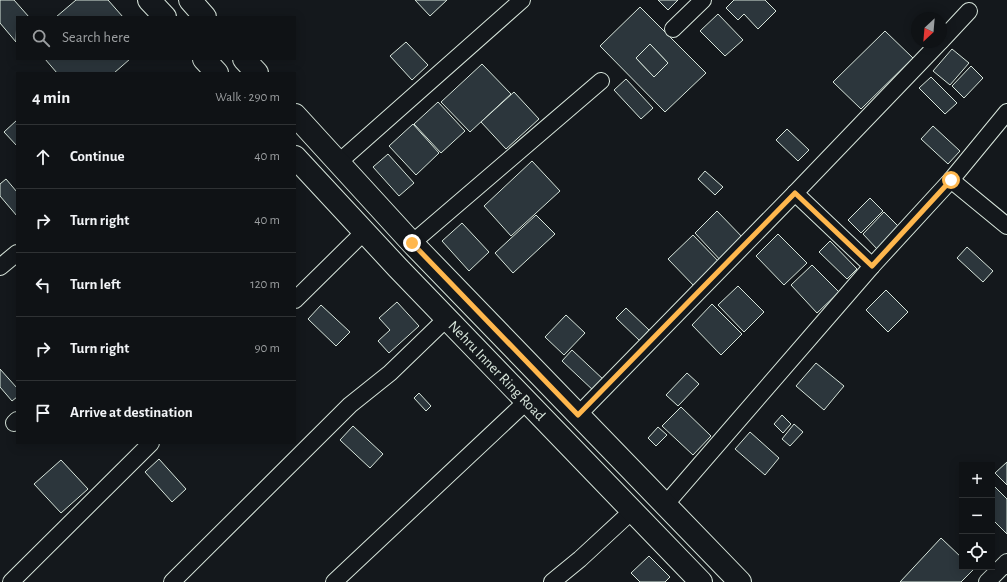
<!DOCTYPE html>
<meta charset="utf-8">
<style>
:root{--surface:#0f1215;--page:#181b1e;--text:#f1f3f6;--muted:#9b9ea0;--line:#2f3234}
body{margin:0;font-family:"Alegreya Sans",sans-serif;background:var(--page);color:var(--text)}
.controls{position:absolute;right:12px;bottom:12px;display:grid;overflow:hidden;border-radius:0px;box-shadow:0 2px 10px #0003}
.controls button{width:36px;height:36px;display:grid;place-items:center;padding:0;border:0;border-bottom:1px solid var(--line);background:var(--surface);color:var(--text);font:20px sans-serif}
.compass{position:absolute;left:911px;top:12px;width:36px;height:36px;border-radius:50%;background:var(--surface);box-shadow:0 2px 10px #0003;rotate:206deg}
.stop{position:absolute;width:12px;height:12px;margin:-9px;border:3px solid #ffb74d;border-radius:50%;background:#fff}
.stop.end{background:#ffb74d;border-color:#fff;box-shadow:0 1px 4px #0008}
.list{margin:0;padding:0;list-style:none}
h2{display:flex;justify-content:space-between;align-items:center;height:52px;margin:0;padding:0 16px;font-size:17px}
h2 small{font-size:13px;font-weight:400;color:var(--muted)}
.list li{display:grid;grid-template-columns:26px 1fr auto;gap:12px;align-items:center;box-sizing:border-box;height:64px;padding:0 16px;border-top:1px solid var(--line)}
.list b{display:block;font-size:15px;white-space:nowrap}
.list em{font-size:13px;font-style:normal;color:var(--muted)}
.icon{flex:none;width:22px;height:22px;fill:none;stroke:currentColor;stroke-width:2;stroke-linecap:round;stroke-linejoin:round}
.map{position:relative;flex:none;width:1007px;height:582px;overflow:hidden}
.search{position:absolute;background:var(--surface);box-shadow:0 2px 10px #0003;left:16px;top:16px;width:280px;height:44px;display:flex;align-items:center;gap:10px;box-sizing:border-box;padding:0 14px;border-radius:0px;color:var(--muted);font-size:15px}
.panel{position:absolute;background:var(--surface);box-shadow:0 2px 10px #0003;left:16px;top:72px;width:280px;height:372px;border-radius:0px}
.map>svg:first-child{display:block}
.building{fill:#2c363c;stroke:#d8e6dc;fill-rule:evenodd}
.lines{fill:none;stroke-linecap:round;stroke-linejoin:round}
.street-casing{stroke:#d8e6dc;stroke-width:18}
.primary-casing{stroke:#d8e6dc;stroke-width:24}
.street{stroke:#14181c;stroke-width:16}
.primary{stroke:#14181c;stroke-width:22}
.route{stroke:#ffb74d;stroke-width:5}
.labels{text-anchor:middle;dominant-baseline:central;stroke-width:3;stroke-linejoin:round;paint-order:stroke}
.street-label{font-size:15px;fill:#d8e6dc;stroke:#14181c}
</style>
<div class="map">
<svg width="1007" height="582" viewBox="0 0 1007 582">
<rect width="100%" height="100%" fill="#14181c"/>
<g class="building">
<polygon points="0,0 14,0 29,17 17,17 16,42 0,23"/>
<polygon points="76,0 108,0 123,17 56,17"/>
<polygon points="415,0 447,0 430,16"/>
<polygon points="658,0 678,0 668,10"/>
<polygon points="734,0 765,0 776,11 758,29 744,14 738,20 726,8"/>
<path d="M640 7 706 73 665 112 600 46ZM650 44 668 63 654 77 636 58Z"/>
<polygon points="718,14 743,40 725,56 700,31"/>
<polygon points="885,31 913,58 861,109 833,82"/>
<polygon points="406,42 428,65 412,80 390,56"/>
<polygon points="650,44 668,63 654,77 636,58"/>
<polygon points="952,49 969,63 950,85 933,71"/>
<polygon points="45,59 130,59 114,73 57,73"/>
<polygon points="482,64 511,94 470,132 441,102"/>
<polygon points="971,66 983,78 964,98 952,86"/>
<polygon points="931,77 957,103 945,114 919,88"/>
<polygon points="626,79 653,108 641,119 614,90"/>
<polygon points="514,92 539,119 506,149 481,122"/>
<polygon points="438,102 465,131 441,153 414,124"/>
<polygon points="17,120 17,146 4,132"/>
<polygon points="413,124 439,153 416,175 389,146"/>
<polygon points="933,126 960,151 948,164 921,139"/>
<polygon points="787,129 809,150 798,161 776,140"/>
<polygon points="388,154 414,183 399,196 373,167"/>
<polygon points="532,161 560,191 511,236 484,206"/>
<polygon points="705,171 723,187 715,195 698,179"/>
<polygon points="6,179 17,192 17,216 0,196 0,184"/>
<polygon points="870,198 883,211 861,233 848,220"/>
<polygon points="717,211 746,241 723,263 695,233"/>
<polygon points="884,212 899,227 877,249 863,234"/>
<polygon points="536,215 555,234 513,273 495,253"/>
<polygon points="462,223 489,252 469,271 442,241"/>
<polygon points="778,234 807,263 784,285 756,256"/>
<polygon points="693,235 721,264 696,288 668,259"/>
<polygon points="830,241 857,269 847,279 819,252"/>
<polygon points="967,247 993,271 983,282 957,258"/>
<polygon points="812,265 839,292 817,313 791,285"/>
<polygon points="738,286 764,312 744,332 718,305"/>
<polygon points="886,290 908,312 888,332 866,310"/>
<polygon points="397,302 419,326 389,353 378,341 390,330 379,318"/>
<polygon points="712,304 742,334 721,355 692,325"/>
<polygon points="321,305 350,332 336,346 308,319"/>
<polygon points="626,308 649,330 640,341 616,318"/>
<polygon points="566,315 585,333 564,355 545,337"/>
<polygon points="572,350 605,381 595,392 562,361"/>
<polygon points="816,363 844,386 824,410 796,386"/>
<polygon points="0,369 17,388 17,397 12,401 0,387"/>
<polygon points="687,373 699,384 678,406 666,395"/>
<polygon points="419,393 431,406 426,411 414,398"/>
<polygon points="681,407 711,436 693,455 662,426"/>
<polygon points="782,415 791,424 783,433 774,424"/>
<polygon points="794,424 803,432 790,446 782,439"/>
<polygon points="353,426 383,454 370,468 340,440"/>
<polygon points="658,427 667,435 656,446 648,438"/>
<polygon points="750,432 779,458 765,475 735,449"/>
<polygon points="159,459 186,489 172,502 145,472"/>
<polygon points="61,460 88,489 61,513 34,484"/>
<polygon points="1007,462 1007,485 995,473"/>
<polygon points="992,484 1007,499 1007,534 992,519"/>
<polygon points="941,538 962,558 962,567 972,567 974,569 961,582 900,582"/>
<polygon points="649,556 670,577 665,582 640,582 631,573"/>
</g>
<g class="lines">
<defs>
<g id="street">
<polyline points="673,29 703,0"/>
<polyline points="941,41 969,11"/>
<polyline points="339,162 522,0"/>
<polyline points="951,180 1007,226"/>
<polyline points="795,193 872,266"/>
<polyline points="412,243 601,81"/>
<polyline points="0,267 17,253"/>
<polyline points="295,300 365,231"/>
<polyline points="578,415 795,193 940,42"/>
<polyline points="14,423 17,420"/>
<polyline points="665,505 872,266 951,180 1007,112"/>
<polyline points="11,582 151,443"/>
<polyline points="172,582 350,405 390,373 447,318"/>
<polyline points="334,582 527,401"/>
<polyline points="552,582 580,559 632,511"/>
<polyline points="987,582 1007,562"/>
</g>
<g id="primary">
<polyline points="149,0 165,17"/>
<polyline points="190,0 205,17"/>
<polyline points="204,59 217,73"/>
<polyline points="244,59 257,73"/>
<polyline points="295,115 412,243 740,582"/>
<path id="s1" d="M295 157 398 268 701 582"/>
</g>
</defs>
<use href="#street" class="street-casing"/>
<use href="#primary" class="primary-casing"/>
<use href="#street" class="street"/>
<use href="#primary" class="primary"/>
</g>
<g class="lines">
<polyline class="route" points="412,243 578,415 795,193 872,266 951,180"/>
</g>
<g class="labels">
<g class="street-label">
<text stroke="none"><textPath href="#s1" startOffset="294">Nehru Inner Ring Road</textPath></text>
</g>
</g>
</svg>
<div class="controls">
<button>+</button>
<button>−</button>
<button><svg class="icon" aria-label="locate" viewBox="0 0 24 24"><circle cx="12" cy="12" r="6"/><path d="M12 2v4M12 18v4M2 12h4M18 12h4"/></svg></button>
</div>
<svg class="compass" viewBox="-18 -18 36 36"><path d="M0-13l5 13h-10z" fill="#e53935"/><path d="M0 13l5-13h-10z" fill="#9b9ea0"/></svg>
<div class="stop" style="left:951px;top:180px"></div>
<div class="stop end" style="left:412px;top:243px"></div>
<div class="search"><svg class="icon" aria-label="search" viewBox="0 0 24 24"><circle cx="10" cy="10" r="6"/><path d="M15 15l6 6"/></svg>Search here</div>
<section class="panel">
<h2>4 min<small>Walk · 290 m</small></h2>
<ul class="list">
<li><svg class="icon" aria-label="ahead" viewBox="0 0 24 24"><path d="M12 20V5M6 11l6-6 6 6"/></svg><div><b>Continue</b></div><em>40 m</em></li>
<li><svg class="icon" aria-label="right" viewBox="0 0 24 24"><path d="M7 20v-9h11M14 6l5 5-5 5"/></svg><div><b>Turn right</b></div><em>40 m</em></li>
<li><svg class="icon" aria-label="left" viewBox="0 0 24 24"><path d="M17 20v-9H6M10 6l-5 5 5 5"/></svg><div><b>Turn left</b></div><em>120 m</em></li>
<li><svg class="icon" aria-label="right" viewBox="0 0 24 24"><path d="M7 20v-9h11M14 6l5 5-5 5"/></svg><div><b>Turn right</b></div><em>90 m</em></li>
<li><svg class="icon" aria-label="arrive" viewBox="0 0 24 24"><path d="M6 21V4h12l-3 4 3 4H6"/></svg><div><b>Arrive at destination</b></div></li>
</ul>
</section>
</div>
